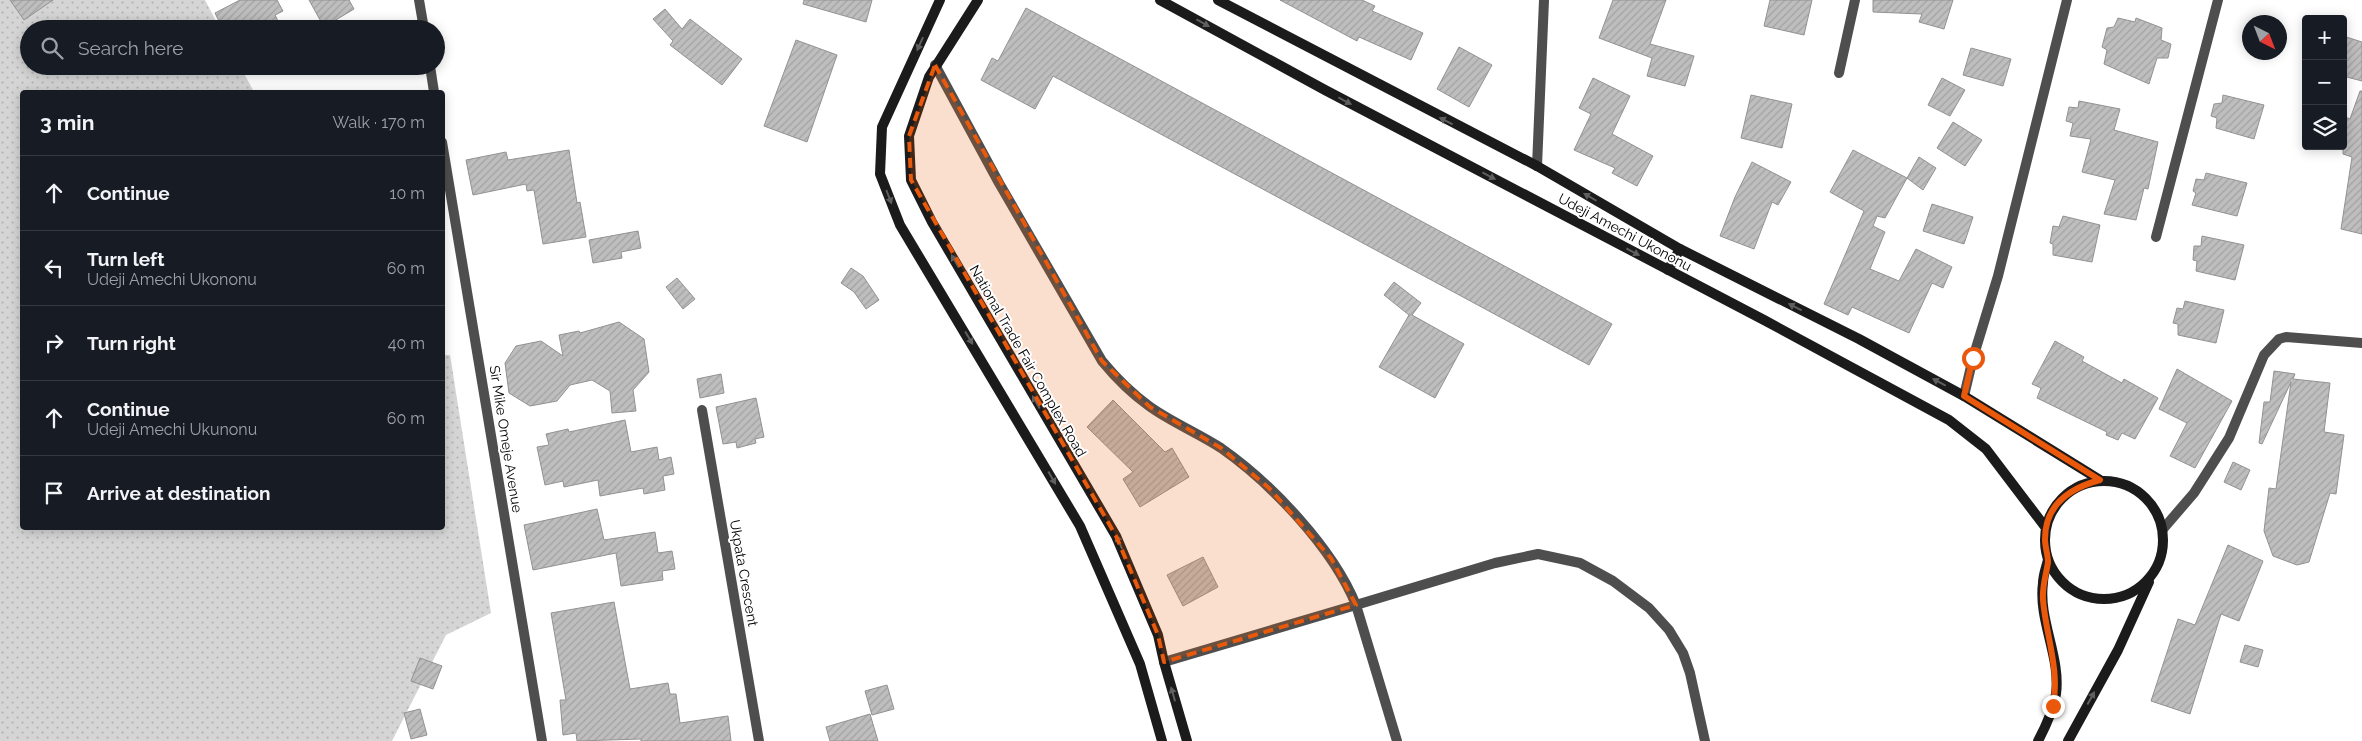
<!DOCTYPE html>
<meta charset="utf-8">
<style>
:root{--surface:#171b24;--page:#20242c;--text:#f1f3f6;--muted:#9ea1a6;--line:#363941}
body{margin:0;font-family:Raleway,sans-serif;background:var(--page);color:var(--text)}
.controls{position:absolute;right:15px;top:15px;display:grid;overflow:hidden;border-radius:5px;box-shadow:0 2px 12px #0003}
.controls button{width:45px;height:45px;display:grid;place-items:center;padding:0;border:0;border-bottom:1px solid var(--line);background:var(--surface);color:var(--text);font:25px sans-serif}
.compass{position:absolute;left:2242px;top:15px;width:45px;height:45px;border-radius:50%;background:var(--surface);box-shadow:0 2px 12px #0003;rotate:138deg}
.stop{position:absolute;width:15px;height:15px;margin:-11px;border:4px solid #ea580c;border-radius:50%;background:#fff}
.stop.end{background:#ea580c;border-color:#fff;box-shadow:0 1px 5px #0008}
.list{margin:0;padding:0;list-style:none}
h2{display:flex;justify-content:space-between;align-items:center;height:65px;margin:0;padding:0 20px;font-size:21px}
h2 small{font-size:16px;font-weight:400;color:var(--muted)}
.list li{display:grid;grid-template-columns:32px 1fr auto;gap:15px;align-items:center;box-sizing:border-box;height:75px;padding:0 20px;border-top:1px solid var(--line)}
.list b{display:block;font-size:19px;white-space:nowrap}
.list p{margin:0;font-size:16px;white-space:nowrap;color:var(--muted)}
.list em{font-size:16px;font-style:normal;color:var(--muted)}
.icon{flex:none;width:28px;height:28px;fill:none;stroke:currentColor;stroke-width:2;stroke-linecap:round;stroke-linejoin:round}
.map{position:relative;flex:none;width:2362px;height:741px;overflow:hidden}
.search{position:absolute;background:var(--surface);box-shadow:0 2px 12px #0003;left:20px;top:20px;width:425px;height:55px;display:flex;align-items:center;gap:12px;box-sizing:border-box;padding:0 18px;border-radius:28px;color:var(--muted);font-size:19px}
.panel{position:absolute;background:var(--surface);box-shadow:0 2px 12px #0003;left:20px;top:90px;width:425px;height:440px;border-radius:5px}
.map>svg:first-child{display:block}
.grass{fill:url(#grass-dots)}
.building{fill:url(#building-hatch);stroke:#929292}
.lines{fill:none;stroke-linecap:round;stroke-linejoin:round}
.minor{stroke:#4e4e4e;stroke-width:10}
.secondary{stroke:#1b1b1b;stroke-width:10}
.oneway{fill:#5f5f5f}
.route{stroke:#ea580c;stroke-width:6}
.marked{fill:#e8590c;fill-opacity:0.2;stroke:#e8590c;stroke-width:4;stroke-dasharray:10 6;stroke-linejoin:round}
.labels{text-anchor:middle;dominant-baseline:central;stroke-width:4;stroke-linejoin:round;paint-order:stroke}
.street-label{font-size:14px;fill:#000;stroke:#fff}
</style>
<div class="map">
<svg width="2362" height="741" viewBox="0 0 2362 741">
<defs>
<pattern id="grass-dots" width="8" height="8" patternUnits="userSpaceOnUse" patternTransform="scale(1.25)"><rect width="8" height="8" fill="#d5d5d5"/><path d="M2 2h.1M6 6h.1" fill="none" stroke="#b5b5b5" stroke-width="1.8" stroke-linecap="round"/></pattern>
<pattern id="building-hatch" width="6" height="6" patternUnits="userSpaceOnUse" patternTransform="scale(1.25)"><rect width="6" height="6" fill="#bebebe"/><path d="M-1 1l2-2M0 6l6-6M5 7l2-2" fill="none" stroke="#a2a2a2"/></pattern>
</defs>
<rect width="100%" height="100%" fill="#fff"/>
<polygon class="grass" points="0,0 205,0 220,29 29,29 29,66 240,66 254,92 22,92 22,528 442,528 442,355 450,355 491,613 446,635 392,741 0,741"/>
<g class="building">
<polygon points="10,0 53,0 24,20"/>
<polygon points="240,0 277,0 283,11 275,15 282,29 223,29 215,13"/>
<polygon points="309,0 349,0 354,9 324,27"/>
<polygon points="804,0 872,0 866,22 803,4"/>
<polygon points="1280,0 1362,0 1375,6 1372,11 1423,33 1411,60 1359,37 1357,41"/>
<polygon points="1613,0 1666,0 1650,44 1694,56 1685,86 1647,76 1652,58 1599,38"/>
<polygon points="1770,0 1812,0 1804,35 1764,26"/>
<polygon points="1873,0 1953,0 1944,29 1919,22 1922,14 1873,12"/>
<polygon points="1026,8 1612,324 1589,365 1053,76 1035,109 981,80 992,58 998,61"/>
<polygon points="665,9 682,29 690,19 742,59 722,85 670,45 673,41 653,19"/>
<polygon points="2118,18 2135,22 2136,18 2162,28 2161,40 2171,44 2168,58 2157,58 2149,84 2104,64 2107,50 2102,47 2107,28 2114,27"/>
<polygon points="2343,36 2362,42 2362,81 2343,76"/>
<polygon points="796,40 837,55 807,142 764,126"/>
<polygon points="1459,47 1492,65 1469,107 1437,89"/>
<polygon points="1971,48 2011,59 2003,86 1963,75"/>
<polygon points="1593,78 1630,96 1612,134 1653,156 1637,186 1612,173 1615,168 1574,150 1591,114 1579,108"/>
<polygon points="1942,78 1965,90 1950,116 1928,105"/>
<polygon points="2360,91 2362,91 2362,234 2341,229 2352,157 2343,154 2343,116 2350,119"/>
<polygon points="1751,95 1792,104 1782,148 1741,138"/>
<polygon points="2223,95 2264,105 2254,139 2216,128 2217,118 2211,116 2214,104 2222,103"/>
<polygon points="2079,101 2120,109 2114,130 2158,142 2148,189 2144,188 2136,220 2104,214 2115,180 2082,172 2091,139 2070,136 2073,123 2066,121 2069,107 2078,108"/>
<polygon points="1953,122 1982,140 1965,166 1937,148"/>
<polygon points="569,150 577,203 580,202 586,237 543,244 534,190 527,191 526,184 473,195 466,160 506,152 508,160"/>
<polygon points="1853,150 1907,178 1885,218 1877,216 1873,226 1885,232 1870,269 1899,281 1916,249 1952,267 1943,288 1932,283 1909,333 1852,307 1848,315 1824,304 1864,211 1830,192"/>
<polygon points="1919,157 1936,168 1923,190 1907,178"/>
<polygon points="1752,162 1791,182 1778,205 1772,202 1754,249 1720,236 1735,197"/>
<polygon points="2206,173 2247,183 2237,216 2192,205 2196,193 2193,191 2196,179 2204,180"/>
<polygon points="1932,204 1973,217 1964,244 1923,231"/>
<polygon points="2063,216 2100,225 2092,262 2053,255 2053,244 2050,243 2053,226 2059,227"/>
<polygon points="638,231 641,248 621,252 622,258 593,263 589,240"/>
<polygon points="2202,236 2244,245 2235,280 2196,271 2197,261 2193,260 2194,246 2201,246"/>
<polygon points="851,268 863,276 879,300 866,309 854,292 841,283"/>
<polygon points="677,278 695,299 683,309 666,287"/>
<polygon points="1394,282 1421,303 1412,315 1464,344 1435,398 1379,367 1409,315 1384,295"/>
<polygon points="2185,301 2224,310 2216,343 2178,335 2178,324 2173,323 2177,308 2183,309"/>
<polygon points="619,322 644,339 649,372 633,390 636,411 612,413 610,391 592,380 570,385 557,401 530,406 509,393 505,363 516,346 541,341 563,356 559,335 579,331 580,333"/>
<polygon points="2055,341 2084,357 2082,361 2122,383 2124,379 2158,398 2135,439 2122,433 2118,440 2106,435 2107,432 2037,398 2041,388 2032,384"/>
<polygon points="2177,369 2232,401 2195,468 2170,456 2187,423 2159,409"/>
<polygon points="2274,371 2295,374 2293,379 2330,383 2324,432 2344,435 2336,494 2330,493 2309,562 2297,565 2273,556 2264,531 2269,488 2276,489 2291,382 2262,444 2259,443 2264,402 2270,402"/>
<polygon points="721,374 724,393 700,398 697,379"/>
<polygon points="756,398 764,437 755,439 756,443 737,448 736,442 723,444 716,407"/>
<polygon points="1113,400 1165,452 1172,448 1189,477 1140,507 1123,479 1133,472 1087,427"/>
<polygon points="625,420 631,452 657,447 659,460 671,457 674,474 663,476 665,490 644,494 643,488 600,496 598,480 564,487 563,481 545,485 537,447 549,445 546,434 568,429 569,432"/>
<polygon points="2233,462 2250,470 2241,490 2224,482"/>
<polygon points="597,509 604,540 655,532 658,553 672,551 675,569 662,571 663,580 621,586 616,553 533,570 524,525"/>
<polygon points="2228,545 2263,561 2239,621 2221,614 2190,714 2151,701 2178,619 2195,625"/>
<polygon points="1203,557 1218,587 1183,606 1167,575"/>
<polygon points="614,602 630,689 668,683 670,694 676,694 680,723 728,716 731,741 641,741 641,739 577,741 576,733 563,735 560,700 566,700 551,613"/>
<polygon points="2245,645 2263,650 2258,667 2240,662"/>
<polygon points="420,658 442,666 433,689 411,681"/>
<polygon points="887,685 894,709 872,715 865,691"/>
<polygon points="420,709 427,735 411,739 404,713"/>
<polygon points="870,714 878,741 830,741 826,727"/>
</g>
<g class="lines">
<g class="minor">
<polyline points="419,0 424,29"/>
<path d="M935 65 999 183 1102 361C1116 378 1131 393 1149 406 1171 422 1198 433 1221 448 1271 483 1333 548 1356 605L1164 662"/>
<polyline points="430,66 434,92"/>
<polyline points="1839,73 1855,0"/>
<polyline points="442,142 542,741"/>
<polyline points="1537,166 1544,0"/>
<polyline points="2156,237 2218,0"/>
<polyline points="1964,396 1973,358 1998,276 2067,0"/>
<polyline points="702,410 759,741"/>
<polyline points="2163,529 2194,493 2229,438 2264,355 2279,339 2286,337 2362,343"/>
<polyline points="1397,741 1356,605 1495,563 1538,554 1580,563 1613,581 1649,608 1669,630 1683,653 1690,673 1705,741"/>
</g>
<g class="secondary">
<polyline points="940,0 882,127 880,174 900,225 1080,526 1140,664 1162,741"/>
<polyline points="978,0 929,77 909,136 911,180 932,222 1116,536 1158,635 1164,662 1187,741"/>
<polyline points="1160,0 1325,90 1764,320 1949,420 1986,449 2046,528"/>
<polyline points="1218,0 1537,166 1680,249 1859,339 1964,396 2100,480"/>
<polyline points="1668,270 1680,249"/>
<circle cx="2104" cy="540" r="59"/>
<path d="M2038 741C2046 726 2053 711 2056 694 2061 657 2038 620 2043 583 2043 575 2046 568 2048 560"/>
<polyline points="2068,741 2118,650 2149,582"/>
</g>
</g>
<defs><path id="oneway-solid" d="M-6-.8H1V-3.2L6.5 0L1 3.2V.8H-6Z" transform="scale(1.25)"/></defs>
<g class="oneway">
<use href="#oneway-solid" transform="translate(1203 23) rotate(29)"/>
<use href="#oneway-solid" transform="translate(920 44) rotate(114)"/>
<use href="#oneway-solid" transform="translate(1345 101) rotate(28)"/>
<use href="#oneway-solid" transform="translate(1446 121) rotate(-153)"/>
<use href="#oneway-solid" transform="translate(1489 176) rotate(28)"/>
<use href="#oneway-solid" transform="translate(889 197) rotate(69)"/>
<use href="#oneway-solid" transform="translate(1590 197) rotate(-150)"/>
<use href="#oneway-solid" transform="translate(1633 252) rotate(28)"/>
<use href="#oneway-solid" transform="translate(955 261) rotate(-120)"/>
<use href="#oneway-solid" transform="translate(1795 307) rotate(-153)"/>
<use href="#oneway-solid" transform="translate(969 338) rotate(59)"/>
<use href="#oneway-solid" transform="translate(1939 382) rotate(-152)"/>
<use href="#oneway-solid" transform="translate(1036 402) rotate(-120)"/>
<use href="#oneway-solid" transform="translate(1052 478) rotate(60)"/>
<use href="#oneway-solid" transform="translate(1119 542) rotate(-114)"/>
<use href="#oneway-solid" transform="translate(1173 694) rotate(-106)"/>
<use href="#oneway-solid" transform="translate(2091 698) rotate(-61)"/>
</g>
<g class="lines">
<path class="route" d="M1973 358 1964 396 2100 480C2070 488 2045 505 2045 539 2045 547 2048 555 2048 562 2046 576 2042 586 2043 600 2046 636 2060 669 2053 706"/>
</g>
<path class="marked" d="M935 65 1102 361 1150 407 1221 448 1269 488 1331 558 1356 605 1164 662 1158 635 1116 536 911 180 909 136Z"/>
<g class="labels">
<g class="street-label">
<text transform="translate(1625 232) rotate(28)">Udeji Amechi Ukononu</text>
<text transform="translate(1028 361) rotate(60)">National Trade Fair Complex Road</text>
<text transform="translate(506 439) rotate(81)">Sir Mike Omeje Avenue</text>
<text transform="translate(744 573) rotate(80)">Ukpata Crescent</text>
</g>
</g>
</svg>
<div class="controls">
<button>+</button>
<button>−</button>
<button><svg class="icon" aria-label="layers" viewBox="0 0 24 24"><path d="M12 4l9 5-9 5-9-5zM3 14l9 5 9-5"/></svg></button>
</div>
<svg class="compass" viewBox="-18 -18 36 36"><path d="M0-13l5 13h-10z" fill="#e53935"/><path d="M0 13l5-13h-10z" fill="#9ea1a6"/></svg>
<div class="stop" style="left:1973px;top:358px"></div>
<div class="stop end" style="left:2053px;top:706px"></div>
<div class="search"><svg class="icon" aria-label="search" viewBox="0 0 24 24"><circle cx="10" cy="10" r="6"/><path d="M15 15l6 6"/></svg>Search here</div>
<section class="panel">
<h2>3 min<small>Walk · 170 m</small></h2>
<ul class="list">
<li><svg class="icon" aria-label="ahead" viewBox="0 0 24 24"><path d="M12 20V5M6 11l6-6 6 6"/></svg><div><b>Continue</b></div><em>10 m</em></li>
<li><svg class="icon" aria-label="left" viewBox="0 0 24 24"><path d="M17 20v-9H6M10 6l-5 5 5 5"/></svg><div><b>Turn left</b><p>Udeji Amechi Ukononu</p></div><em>60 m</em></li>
<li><svg class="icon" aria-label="right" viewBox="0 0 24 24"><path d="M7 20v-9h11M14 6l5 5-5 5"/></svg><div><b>Turn right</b></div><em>40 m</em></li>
<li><svg class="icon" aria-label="ahead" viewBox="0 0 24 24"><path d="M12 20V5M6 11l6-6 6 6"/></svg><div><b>Continue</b><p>Udeji Amechi Ukunonu</p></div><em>60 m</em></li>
<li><svg class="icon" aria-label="arrive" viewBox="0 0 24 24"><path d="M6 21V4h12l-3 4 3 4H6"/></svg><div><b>Arrive at destination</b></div></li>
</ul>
</section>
</div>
